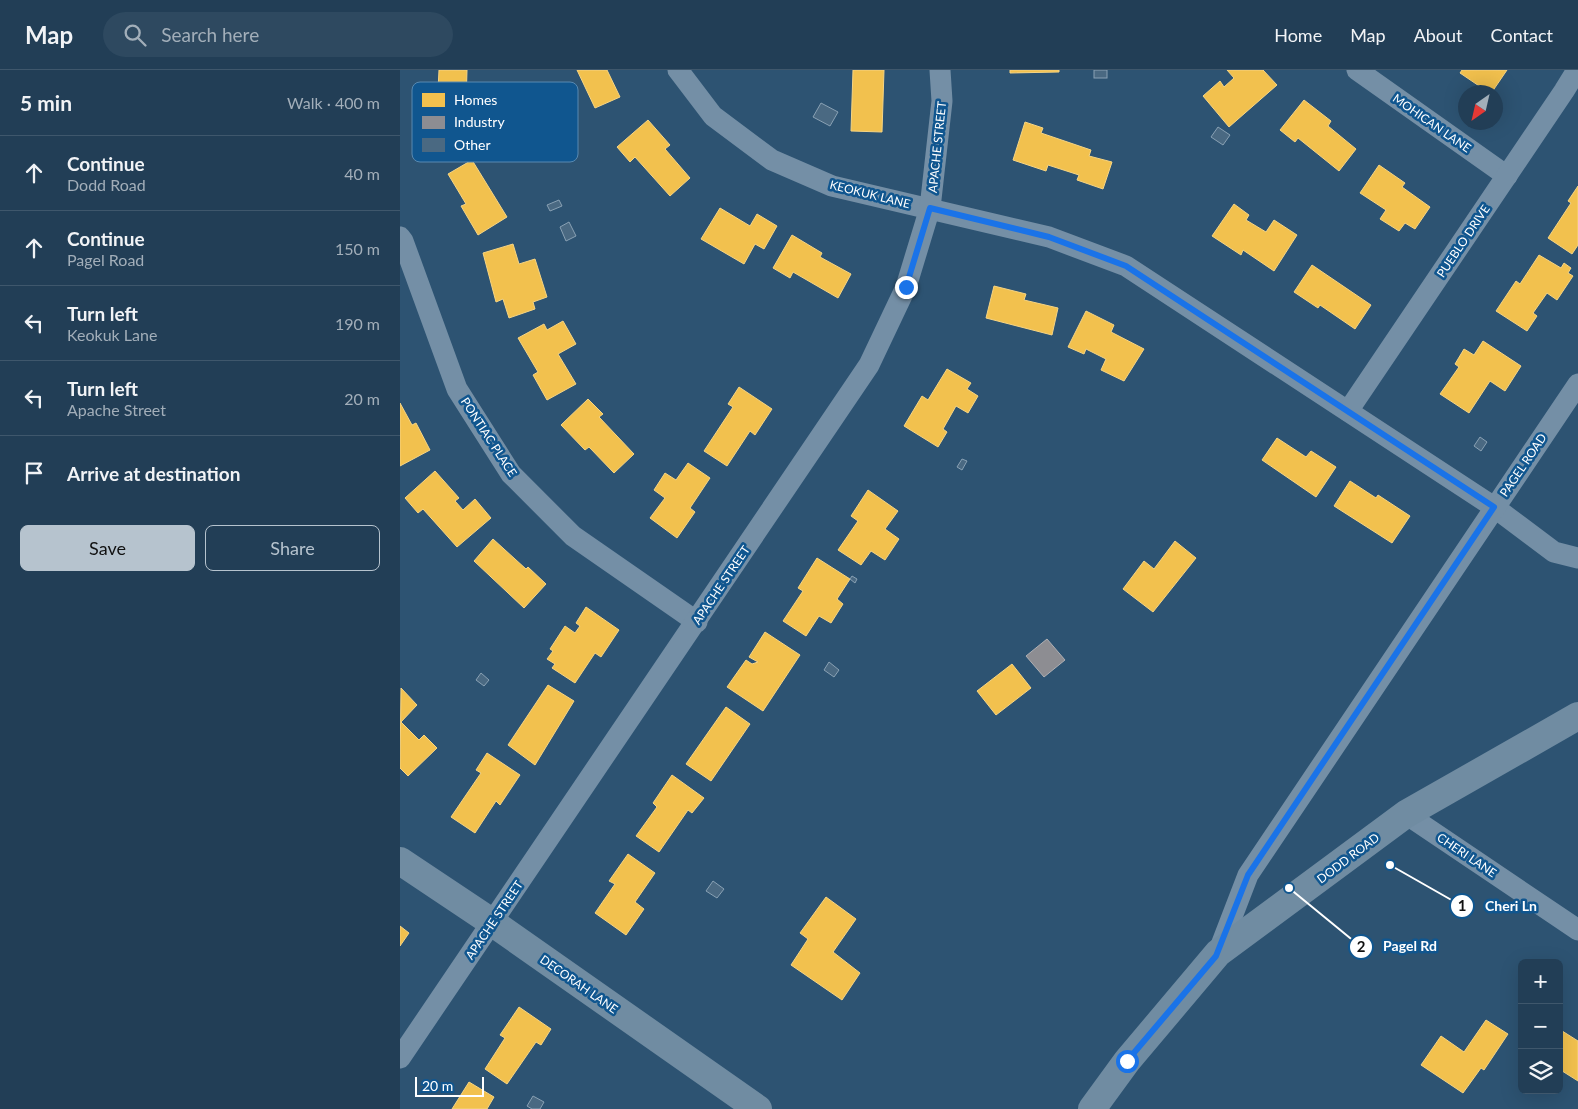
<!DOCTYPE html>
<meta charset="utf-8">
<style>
:root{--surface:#223e56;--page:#2e4960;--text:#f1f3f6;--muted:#a2aeb9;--line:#3f576c;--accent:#b6c3ce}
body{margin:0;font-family:Lato,sans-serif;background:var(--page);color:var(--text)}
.controls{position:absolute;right:15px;bottom:15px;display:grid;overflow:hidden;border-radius:8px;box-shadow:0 5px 20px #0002}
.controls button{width:45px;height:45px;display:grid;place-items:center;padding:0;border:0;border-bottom:1px solid var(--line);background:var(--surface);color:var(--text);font:25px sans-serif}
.compass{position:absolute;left:1058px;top:15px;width:45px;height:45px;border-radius:50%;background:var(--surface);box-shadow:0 5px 20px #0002;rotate:214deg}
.scale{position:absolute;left:15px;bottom:12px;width:69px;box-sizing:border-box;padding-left:5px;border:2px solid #fff;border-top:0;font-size:14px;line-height:18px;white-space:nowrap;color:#fff;-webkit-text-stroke:4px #10568f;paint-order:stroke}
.stop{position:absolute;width:15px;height:15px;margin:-11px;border:4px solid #1a73e8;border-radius:50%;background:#fff}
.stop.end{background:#1a73e8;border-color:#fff;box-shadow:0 1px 5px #0008}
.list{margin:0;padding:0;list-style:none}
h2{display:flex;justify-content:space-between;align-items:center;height:65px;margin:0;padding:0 20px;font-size:21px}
h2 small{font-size:16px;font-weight:400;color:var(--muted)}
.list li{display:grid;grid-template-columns:32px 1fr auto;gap:15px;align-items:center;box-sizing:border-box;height:75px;padding:0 20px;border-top:1px solid var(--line)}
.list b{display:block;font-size:19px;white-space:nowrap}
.list p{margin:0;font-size:16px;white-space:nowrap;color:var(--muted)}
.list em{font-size:16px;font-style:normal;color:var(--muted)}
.actions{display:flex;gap:10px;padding:15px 20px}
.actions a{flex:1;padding:11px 0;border:1px solid var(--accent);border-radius:8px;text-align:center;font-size:18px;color:var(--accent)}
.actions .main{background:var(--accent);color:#111}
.icon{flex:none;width:28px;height:28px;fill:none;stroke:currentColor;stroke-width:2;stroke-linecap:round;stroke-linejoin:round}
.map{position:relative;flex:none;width:1178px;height:1039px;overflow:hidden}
header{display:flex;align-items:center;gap:30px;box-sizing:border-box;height:70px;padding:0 25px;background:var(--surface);border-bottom:1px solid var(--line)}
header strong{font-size:24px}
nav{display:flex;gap:28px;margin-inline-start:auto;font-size:18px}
.search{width:350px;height:45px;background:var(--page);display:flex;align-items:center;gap:12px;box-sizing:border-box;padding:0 18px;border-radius:28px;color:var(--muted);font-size:19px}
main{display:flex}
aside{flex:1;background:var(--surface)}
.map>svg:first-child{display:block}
.homes{fill:#f2c14e;stroke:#f6d483}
.industry{fill:#8d8d92;stroke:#afafb3}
.building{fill:#4a6982;stroke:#89a1b4}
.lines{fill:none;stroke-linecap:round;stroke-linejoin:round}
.street{stroke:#748fa6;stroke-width:21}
.secondary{stroke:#708ca2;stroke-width:28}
.route{stroke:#1a73e8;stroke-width:6}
.labels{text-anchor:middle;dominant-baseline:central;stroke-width:5;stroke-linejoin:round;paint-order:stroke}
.street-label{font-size:12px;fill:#fff;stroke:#10568f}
.key{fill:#10568f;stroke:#5889b1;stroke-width:1}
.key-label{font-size:14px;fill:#fff}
.leader{fill:none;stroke:#fff;stroke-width:2}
.callout-dot{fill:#fff;stroke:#10568f;stroke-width:2}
.mark-label{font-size:15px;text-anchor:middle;font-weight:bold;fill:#111}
.callout-label{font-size:14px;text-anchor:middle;font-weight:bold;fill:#fff;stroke:#10568f;stroke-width:5;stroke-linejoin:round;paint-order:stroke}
</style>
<header>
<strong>Map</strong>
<div class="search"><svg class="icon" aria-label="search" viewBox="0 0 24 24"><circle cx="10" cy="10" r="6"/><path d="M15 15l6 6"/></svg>Search here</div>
<nav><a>Home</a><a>Map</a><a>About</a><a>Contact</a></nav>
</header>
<main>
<aside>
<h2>5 min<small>Walk · 400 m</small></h2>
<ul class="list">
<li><svg class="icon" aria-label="ahead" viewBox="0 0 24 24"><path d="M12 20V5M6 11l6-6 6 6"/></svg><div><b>Continue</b><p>Dodd Road</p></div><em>40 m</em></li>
<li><svg class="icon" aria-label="ahead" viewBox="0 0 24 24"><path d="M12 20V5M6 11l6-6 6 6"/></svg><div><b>Continue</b><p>Pagel Road</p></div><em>150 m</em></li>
<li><svg class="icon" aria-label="left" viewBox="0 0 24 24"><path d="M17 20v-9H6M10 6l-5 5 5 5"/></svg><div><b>Turn left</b><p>Keokuk Lane</p></div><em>190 m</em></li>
<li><svg class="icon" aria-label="left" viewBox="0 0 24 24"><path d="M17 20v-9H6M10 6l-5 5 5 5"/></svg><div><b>Turn left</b><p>Apache Street</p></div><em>20 m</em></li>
<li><svg class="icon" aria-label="arrive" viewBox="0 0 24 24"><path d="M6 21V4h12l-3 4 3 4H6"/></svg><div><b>Arrive at destination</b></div></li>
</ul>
<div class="actions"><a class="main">Save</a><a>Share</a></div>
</aside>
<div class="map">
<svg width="1178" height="1039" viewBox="0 0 1178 1039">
<rect width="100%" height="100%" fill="#2d5372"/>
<g class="homes">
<polygon points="39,0 67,0 66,35 73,35 73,56 34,55 35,20 38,20"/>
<polygon points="177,0 207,0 220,27 195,38"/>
<polygon points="453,0 484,0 482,62 451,61"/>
<polygon points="610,0 659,0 659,2 610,3"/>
<polygon points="827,0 863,0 877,15 829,57 803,26 820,11 824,17 834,8"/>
<polygon points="1062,0 1107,0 1092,22 1088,22 1060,3"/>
<polygon points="904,30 931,51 928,56 956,79 939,101 898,68 895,72 880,60"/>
<polygon points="248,50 270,75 265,79 290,108 270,126 235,87 230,92 217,77"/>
<polygon points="625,52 643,58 641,63 691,80 689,86 712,92 703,119 677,110 679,105 648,95 646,101 613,90"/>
<polygon points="72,90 107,147 78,165 61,136 66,134 48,104"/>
<polygon points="979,95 1005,113 1002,117 1030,137 1015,159 1005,153 999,161 980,149 986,140 960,123"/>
<polygon points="1178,116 1178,175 1172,184 1148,168 1171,133 1168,131"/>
<polygon points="834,134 849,145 846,150 866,162 874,150 897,165 874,201 843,180 841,185 812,166"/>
<polygon points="320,138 350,156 357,144 377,156 364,179 355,174 344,194 301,169"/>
<polygon points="392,165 422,183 420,187 451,204 438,228 393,202 390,208 373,198"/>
<polygon points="113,174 119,194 135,189 147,227 133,232 135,239 109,248 103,229 96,232 83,183"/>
<polygon points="1139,185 1161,198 1164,193 1171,198 1168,203 1173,206 1157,230 1147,223 1133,243 1137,246 1127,261 1096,241 1116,211 1120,214"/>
<polygon points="912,195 971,235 955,259 920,235 918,238 894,222"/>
<polygon points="594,216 626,224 624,230 658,238 652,265 586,248"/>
<polygon points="686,241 714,255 711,262 744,279 724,311 701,300 706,289 686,279 684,284 668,277"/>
<polygon points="163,251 176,274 158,284 176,314 147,330 133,305 138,302 118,268 144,254 147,260"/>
<polygon points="1083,271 1121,296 1105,321 1090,311 1069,343 1040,324 1059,297 1055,294 1064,279 1074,285"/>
<polygon points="547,299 571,313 567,319 578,326 568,343 556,336 543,359 547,362 538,377 504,356 522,326 528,330"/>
<polygon points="339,317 372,339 355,365 350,361 327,396 304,381 333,337 328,334"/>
<polygon points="188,329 203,344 199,347 234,384 214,403 189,377 185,380 161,355"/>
<polygon points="0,333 12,355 16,353 30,380 0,396"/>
<polygon points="877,368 906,387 911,381 936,397 916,427 862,390"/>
<polygon points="288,393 310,408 290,438 295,442 277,468 250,448 265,428 254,420 265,403 276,410"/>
<polygon points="35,401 59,428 55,431 63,440 75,429 91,448 57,477 23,439 18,443 5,428"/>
<polygon points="950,411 976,428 978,425 1010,446 992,473 934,436"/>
<polygon points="468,420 498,441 485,459 499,469 485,490 471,481 461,495 438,480 458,451 451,446"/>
<polygon points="93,469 126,499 128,497 146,514 124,538 74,491"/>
<polygon points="775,471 796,488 753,542 723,519 744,491 754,499"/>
<polygon points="417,488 450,509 437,529 443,534 431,553 419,546 406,566 383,551 403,521 398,518"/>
<polygon points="186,537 219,560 201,587 195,583 175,613 152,598 155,594 147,589 153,581 150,579 165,556 175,563 180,556 176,553"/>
<polygon points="365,562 400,585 363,641 327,617 346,590 352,594 358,592 349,587"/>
<polygon points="612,594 631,618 596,645 577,621"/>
<polygon points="148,615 174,631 135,695 108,675"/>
<polygon points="1,618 17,635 1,652 19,670 24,665 37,678 8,706 0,698"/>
<polygon points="326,637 350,654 311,711 286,694"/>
<polygon points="87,683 120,705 100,735 96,731 75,763 51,747 81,703 76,700"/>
<polygon points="272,705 304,728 292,743 288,740 259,782 236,766 257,737 253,733"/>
<polygon points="228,784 255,803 235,832 244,839 226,865 195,843 215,814 209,811"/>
<polygon points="426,827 456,849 433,882 460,903 442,930 391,895 408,869 400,863"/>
<polygon points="0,856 9,863 0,876"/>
<polygon points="119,937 151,959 141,975 136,972 107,1014 85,999 105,968 100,965"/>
<polygon points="1086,950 1108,964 1084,1000 1081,998 1063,1023 1021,995 1041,966 1064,982"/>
<polygon points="1159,959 1178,971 1178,1011 1159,999"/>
<polygon points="69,1012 94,1027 87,1039 52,1039"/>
</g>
<polygon class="industry" points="647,569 665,590 644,607 626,586"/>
<g class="building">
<rect x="694" y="0" width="13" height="8"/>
<polygon points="421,33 438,42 430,56 413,47"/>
<polygon points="818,57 830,65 823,75 811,67"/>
<polygon points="159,130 162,136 150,141 147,135"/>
<polygon points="169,152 176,166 166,171 160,157"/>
<polygon points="1080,367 1087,372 1081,381 1074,376"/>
<polygon points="562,389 567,391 562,400 557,397"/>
<polygon points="452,506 457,509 455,513 450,509"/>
<polygon points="429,592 439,600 434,607 424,600"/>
<polygon points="81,603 89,610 84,616 76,610"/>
<polygon points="313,811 324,819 317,828 306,821"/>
<polygon points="133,1026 144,1032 140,1039 132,1039 127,1036"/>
</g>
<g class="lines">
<g class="street">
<polyline points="278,0 313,46 372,90 432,116 649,167 726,196 1094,437 1154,482 1178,488"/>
<polyline points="957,0 1107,106"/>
<polyline points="0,167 3,171 57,319 111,404 173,466 297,552"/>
<polyline points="948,341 1164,21 1177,0"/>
<polyline points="1006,744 1178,860"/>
<polyline points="818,883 848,805 1178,314"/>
<polyline points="0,988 469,295 506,217 530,138 542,31 540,0"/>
</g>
<g class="secondary">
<polyline points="0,791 93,853 358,1039"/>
<polyline points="692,1039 727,991 818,883 1006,744 1178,646"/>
</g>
</g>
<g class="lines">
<polyline class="route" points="506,217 530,138 649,167 726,196 1094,437 848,805 816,886 727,991"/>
</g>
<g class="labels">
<g class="street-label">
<text transform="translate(1032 53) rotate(35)">MOHICAN LANE</text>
<text transform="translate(537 77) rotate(-84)">APACHE STREET</text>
<text transform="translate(470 124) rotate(14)">KEOKUK LANE</text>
<text transform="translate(1063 171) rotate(-56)">PUEBLO DRIVE</text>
<text transform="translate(89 367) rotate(57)">PONTIAC PLACE</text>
<text transform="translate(1123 395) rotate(-56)">PAGEL ROAD</text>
<text transform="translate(321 515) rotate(-56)">APACHE STREET</text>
<text transform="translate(1067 785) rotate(34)">CHERI LANE</text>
<text transform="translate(948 788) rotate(-37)">DODD ROAD</text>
<text transform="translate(94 850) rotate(-56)">APACHE STREET</text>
<text transform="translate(179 914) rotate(35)">DECORAH LANE</text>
</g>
</g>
<rect x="12" y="12" width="166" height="80" rx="8" class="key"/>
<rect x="22" y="23" width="23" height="14" fill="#f2c14e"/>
<rect x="22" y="46" width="23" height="13" fill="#8d8d92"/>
<rect x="22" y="68" width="23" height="14" fill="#4a6982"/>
<g class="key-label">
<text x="54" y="35">Homes</text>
<text x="54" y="57">Industry</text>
<text x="54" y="80">Other</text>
</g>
<path class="leader" d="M990 795L1062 836M889 818L961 877"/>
<g class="callout-dot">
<circle cx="990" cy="795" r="5"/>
<circle cx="889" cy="818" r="5"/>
<circle cx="1062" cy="836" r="12"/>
<circle cx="961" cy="877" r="12"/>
</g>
<g class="mark-label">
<text x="1062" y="841">1</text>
<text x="961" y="882">2</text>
</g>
<g class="callout-label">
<text x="1111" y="841">Cheri Ln</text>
<text x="1010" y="881">Pagel Rd</text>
</g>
</svg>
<div class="controls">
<button>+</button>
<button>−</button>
<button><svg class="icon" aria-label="layers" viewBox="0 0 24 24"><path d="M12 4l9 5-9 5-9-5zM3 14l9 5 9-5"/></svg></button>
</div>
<svg class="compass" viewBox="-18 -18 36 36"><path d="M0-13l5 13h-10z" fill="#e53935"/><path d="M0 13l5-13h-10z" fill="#a2aeb9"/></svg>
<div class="scale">20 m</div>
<div class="stop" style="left:727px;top:991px"></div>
<div class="stop end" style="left:506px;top:217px"></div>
</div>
</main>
